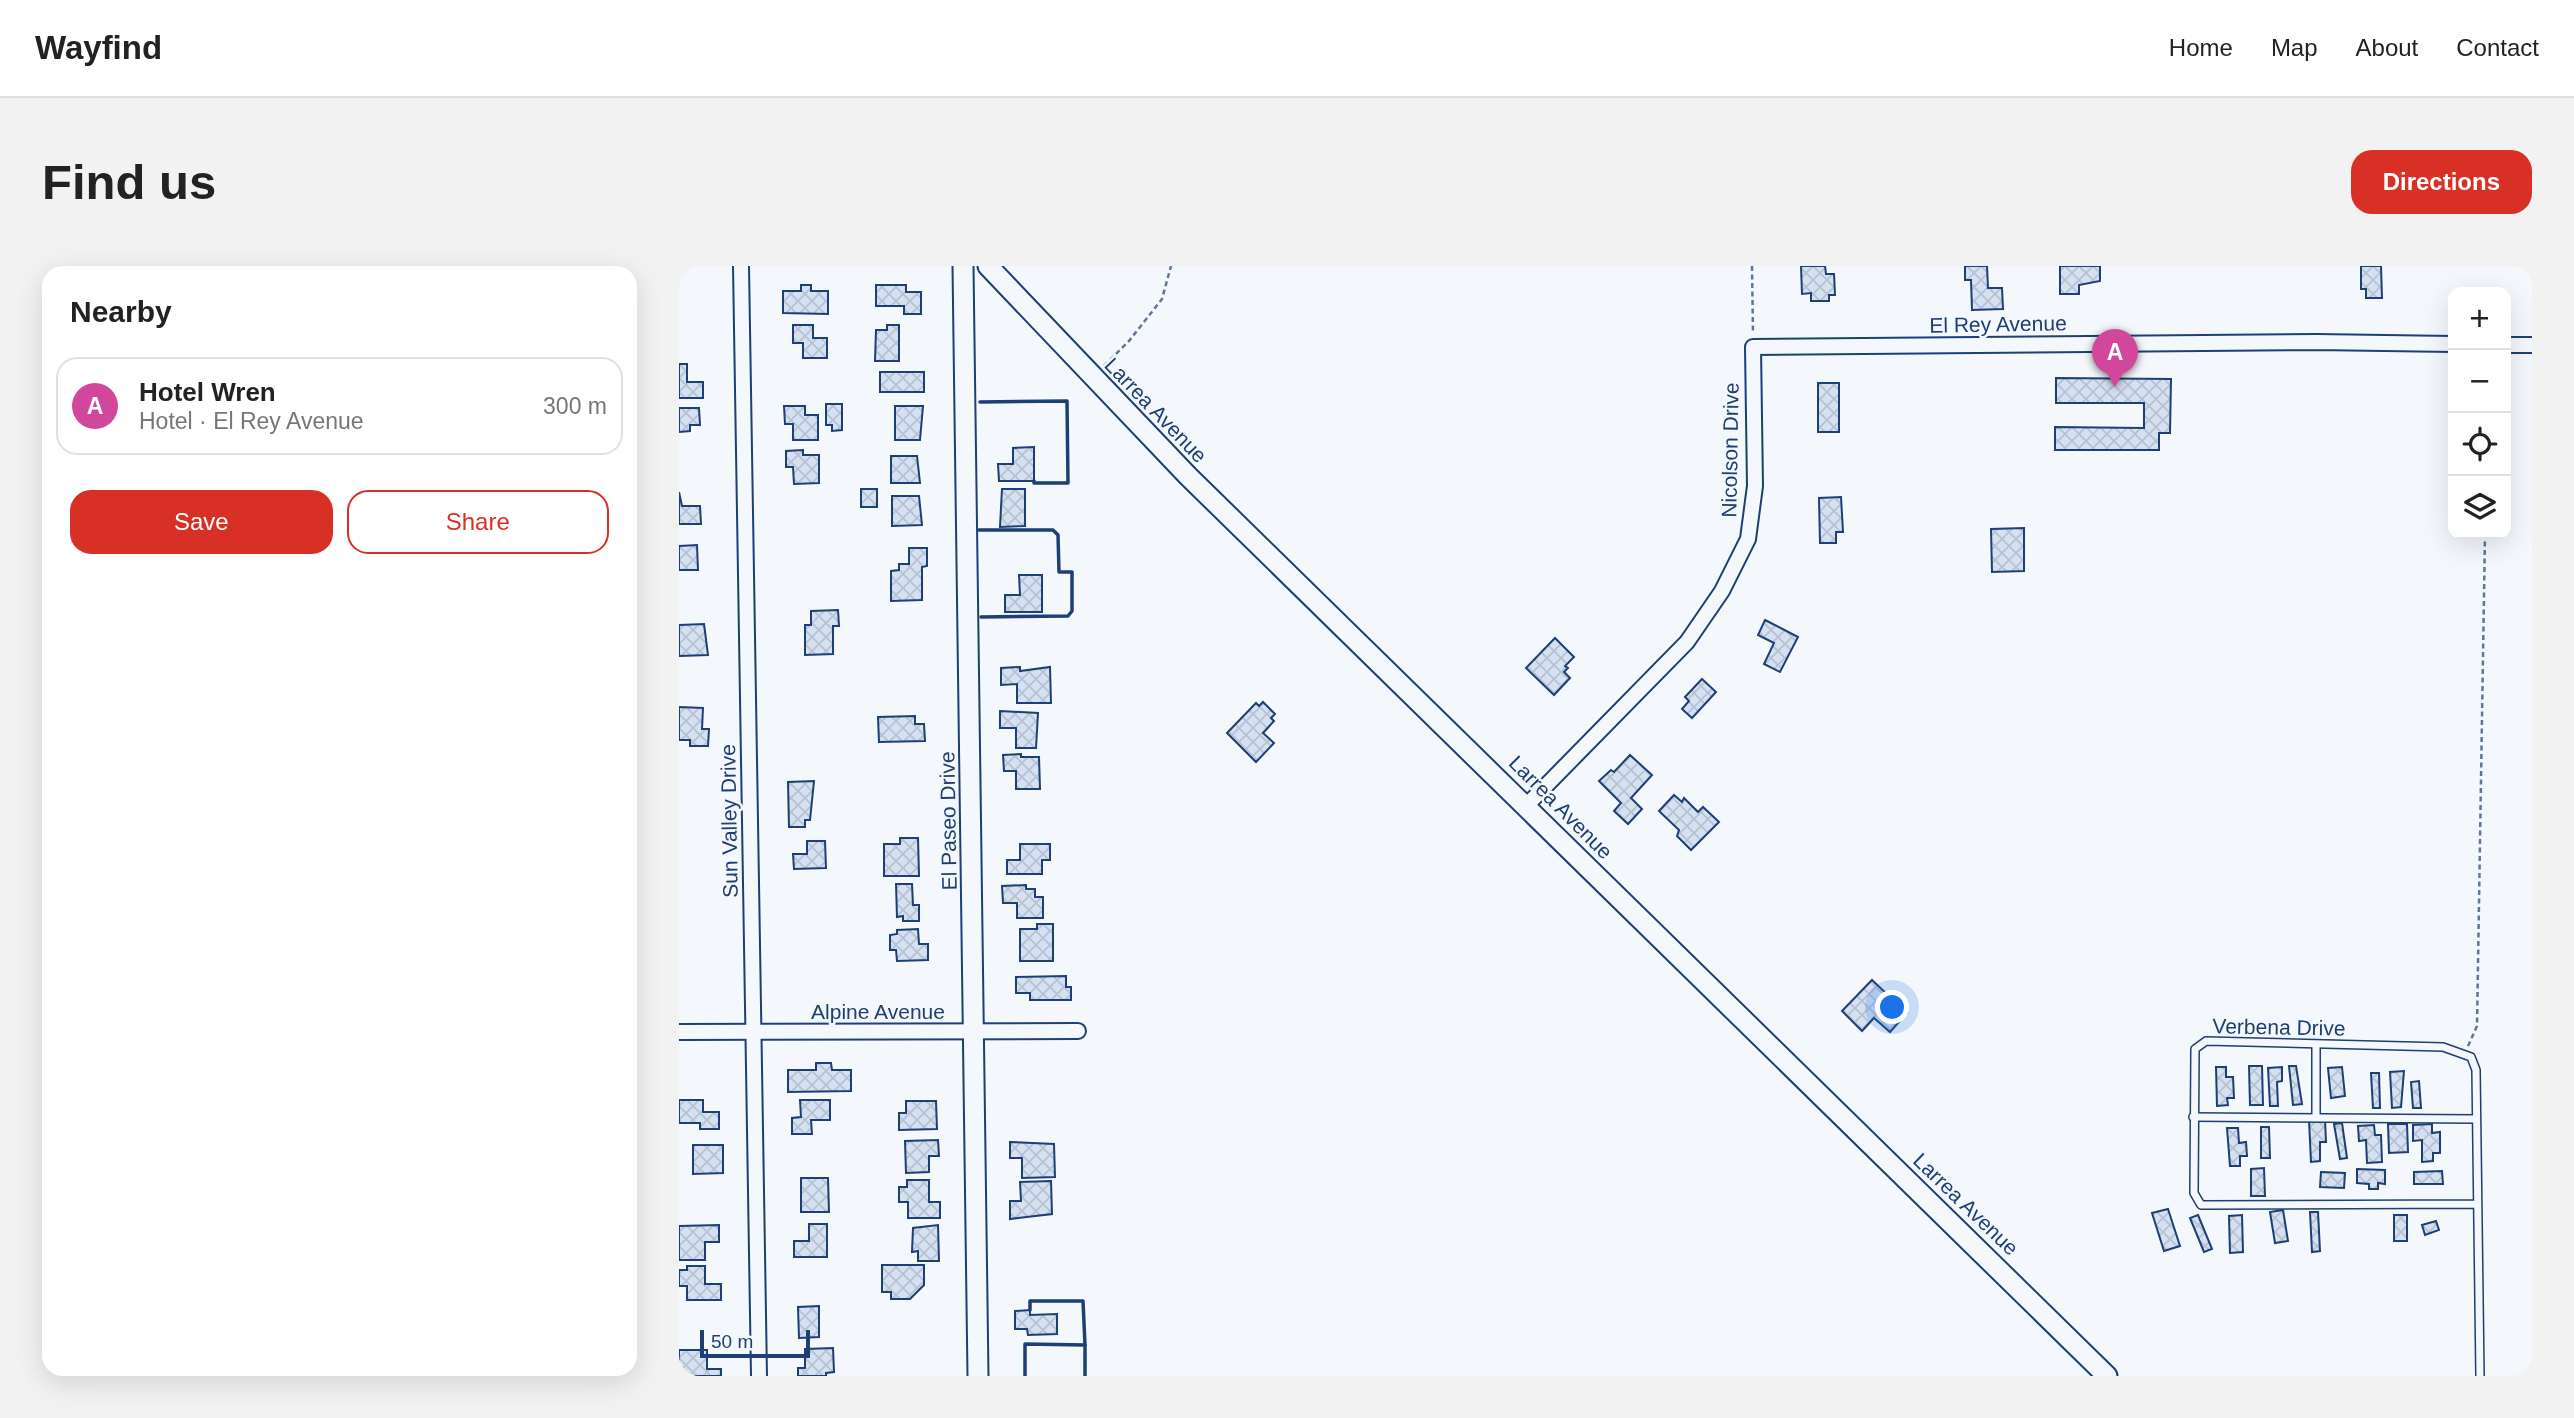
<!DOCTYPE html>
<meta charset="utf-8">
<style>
:root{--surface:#fff;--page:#f2f2f2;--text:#222;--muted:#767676;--line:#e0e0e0;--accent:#d93025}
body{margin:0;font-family:Arial,sans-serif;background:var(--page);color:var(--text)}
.controls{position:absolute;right:21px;top:21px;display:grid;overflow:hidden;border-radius:14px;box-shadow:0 7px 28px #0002}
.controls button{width:63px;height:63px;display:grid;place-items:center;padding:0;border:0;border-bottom:2px solid var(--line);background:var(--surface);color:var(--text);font:35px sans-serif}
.scale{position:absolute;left:21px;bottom:18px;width:110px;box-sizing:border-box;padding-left:7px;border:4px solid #1d3f73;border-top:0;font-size:19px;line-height:24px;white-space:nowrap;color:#1d3f73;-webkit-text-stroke:5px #f4f7fb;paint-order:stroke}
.you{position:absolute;left:1214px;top:742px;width:24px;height:24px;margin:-18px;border:5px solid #fff;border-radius:50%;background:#1a73e8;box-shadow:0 0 0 10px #1a73e833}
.badge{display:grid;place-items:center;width:46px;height:46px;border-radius:50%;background:var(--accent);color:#fff;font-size:23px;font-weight:700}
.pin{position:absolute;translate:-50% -58px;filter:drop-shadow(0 2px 4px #0008)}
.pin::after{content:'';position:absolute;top:37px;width:24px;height:21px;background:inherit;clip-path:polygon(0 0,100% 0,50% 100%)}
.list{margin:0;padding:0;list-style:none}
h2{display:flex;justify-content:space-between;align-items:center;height:91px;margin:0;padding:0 28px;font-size:30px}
h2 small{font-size:23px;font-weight:400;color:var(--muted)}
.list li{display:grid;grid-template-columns:46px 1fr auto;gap:21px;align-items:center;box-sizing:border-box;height:98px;margin:0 14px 14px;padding:0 14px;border:2px solid var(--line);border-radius:21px}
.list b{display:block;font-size:26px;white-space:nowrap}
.list p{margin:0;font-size:23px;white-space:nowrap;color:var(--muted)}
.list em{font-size:23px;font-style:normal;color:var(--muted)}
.actions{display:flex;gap:14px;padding:21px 28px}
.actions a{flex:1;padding:16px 0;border:2px solid var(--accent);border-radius:21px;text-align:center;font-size:24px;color:var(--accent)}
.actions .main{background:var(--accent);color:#fff}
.icon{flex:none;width:38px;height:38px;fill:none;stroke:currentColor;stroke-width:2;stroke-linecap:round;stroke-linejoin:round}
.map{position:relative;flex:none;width:1853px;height:1110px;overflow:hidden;border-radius:21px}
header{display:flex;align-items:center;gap:42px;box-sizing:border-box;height:98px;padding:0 35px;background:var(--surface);border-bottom:2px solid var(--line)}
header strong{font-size:33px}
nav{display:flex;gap:38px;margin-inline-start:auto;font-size:24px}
.intro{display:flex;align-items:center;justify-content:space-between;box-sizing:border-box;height:168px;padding:0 42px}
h1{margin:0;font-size:49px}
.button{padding:18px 32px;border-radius:21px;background:var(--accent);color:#fff;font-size:24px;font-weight:700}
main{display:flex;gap:42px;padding:0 42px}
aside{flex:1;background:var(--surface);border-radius:21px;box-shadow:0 7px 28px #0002}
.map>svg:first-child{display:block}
.building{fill:url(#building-cross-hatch);stroke:#1d3f73;stroke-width:2}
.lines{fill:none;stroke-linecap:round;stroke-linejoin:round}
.lane-casing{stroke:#1d3f73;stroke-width:10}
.street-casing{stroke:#1d3f73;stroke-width:18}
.secondary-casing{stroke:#1d3f73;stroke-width:23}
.path{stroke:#5e769c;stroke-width:2.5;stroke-dasharray:5 3.5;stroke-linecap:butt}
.lane{stroke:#f4f7fb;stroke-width:7}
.street{stroke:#f4f7fb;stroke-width:14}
.secondary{stroke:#f4f7fb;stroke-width:19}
.wall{stroke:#1d3f73;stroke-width:3.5}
.labels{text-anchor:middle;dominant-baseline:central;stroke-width:5;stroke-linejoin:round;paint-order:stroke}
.street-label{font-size:21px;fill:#1d3f73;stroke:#f4f7fb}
</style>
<header>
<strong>Wayfind</strong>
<nav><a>Home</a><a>Map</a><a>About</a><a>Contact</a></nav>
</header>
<div class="intro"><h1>Find us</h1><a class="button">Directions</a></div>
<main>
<aside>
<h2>Nearby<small></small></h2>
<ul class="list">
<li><span class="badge" style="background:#d1479c">A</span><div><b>Hotel Wren</b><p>Hotel · El Rey Avenue</p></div><em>300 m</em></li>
</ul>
<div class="actions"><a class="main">Save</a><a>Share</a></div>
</aside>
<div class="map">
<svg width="1853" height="1110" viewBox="0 0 1853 1110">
<defs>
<pattern id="building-cross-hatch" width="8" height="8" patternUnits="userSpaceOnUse" patternTransform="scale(1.75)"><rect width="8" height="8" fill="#d5e0f0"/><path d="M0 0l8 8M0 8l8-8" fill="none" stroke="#b6c1d1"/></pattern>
</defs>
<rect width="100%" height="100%" fill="#f4f7fb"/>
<g class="building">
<polygon points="1122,0 1146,0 1147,8 1155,8 1156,29 1150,29 1150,35 1132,35 1132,27 1123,28"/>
<polygon points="1286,0 1308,0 1309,22 1323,22 1324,43 1293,44 1292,14 1286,14"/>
<polygon points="1381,0 1421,0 1421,15 1400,19 1400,28 1381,28"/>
<polygon points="1682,0 1702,0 1703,32 1687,32 1687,23 1682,23"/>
<polygon points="122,19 132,19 132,25 149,25 149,48 104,47 104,25 122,25"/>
<polygon points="197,19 227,19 227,26 242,26 242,48 225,48 225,40 197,40"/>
<polygon points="114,59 134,59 134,72 148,72 148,92 124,92 124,77 114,77"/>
<polygon points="208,59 220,59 220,95 196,95 197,64 208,64"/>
<polygon points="0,98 8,98 8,116 24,116 24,132 0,132"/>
<rect x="201" y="106" width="44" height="20"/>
<polygon points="1377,112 1492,113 1491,167 1480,167 1480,184 1376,184 1376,161 1465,162 1465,137 1377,137"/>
<rect x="1139" y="117" width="21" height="49"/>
<polygon points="147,138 163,138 163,164 153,165 153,159 147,159"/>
<polygon points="105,140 126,140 126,149 139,149 139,174 114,174 114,158 106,158"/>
<polygon points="216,140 244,140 241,174 216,174"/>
<polygon points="0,142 20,142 21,159 11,159 11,165 0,166"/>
<polygon points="355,181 355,215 320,215 319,198 334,198 334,182"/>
<polygon points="124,184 124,189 140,189 140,217 115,218 114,201 107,201 107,185"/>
<polygon points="212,190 238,190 241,217 212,217"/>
<rect x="182" y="223" width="16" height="18"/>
<polygon points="323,223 346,223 346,260 321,261"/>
<polygon points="0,226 3,240 21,240 22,258 0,258"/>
<polygon points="213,230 240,230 243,259 213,260"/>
<polygon points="1162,231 1164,266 1157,266 1157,277 1141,277 1140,232"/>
<polygon points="1345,262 1345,305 1313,306 1312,263"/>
<polygon points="18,279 19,304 0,304 0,280"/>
<polygon points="230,282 248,282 248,300 243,301 243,334 212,335 212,305 220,304 220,298 230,298"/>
<polygon points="340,309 363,309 363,346 326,346 326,329 341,329"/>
<polygon points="159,344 160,360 154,360 154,388 126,389 126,359 132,359 132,345"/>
<polygon points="1086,354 1119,371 1101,406 1085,398 1095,377 1079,369"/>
<polygon points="25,358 29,389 0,390 0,359"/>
<polygon points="876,372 895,391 886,400 889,402 885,406 891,412 875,429 847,402"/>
<polygon points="341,401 341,405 371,401 372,437 338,437 338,418 322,419 322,402"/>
<polygon points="1023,413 1037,426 1013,452 1003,443 1010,435 1006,431"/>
<polygon points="584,436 596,448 592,452 595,455 584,467 595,477 577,496 548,467 577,437 580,440"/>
<polygon points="0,441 24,442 23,463 30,463 29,480 11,480 11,474 0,474"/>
<polygon points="321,445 359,447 357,482 337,482 337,462 321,462"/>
<polygon points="236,450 236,458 245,458 246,475 200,476 199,451"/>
<polygon points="342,488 342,491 360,491 361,523 337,523 337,505 325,505 324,489"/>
<polygon points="951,489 973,509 952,532 963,543 949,558 935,545 942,537 920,515 932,504 935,506"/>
<polygon points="135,515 131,554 126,554 126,561 110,561 109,516"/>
<polygon points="995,529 1003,536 1005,532 1019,546 1024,541 1040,556 1012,584 998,570 1000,564 980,545"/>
<polygon points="221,572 239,572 240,610 205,610 205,578 221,578"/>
<polygon points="128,575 146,575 147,602 115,603 114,588 128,588"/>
<polygon points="341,578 371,578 371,594 363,594 363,608 328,608 328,594 341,594"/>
<polygon points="217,618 233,618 234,639 240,639 240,655 224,655 224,650 218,651"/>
<polygon points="347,619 347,623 356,623 356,631 364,631 364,652 338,652 338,637 324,637 323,620"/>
<polygon points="358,658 374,658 374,695 341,695 341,663 358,663"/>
<polygon points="239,663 240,678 249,678 249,694 218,695 217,684 211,684 211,669 218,668 218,664"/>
<polygon points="387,710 387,721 392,721 392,734 351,734 351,727 337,727 337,711"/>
<polygon points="1193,714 1228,747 1211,766 1195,752 1183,765 1163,745"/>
<polygon points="137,797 152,797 153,804 172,804 172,825 109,826 109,804 137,804"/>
<polygon points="1570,800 1583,800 1584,839 1571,839"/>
<polygon points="1610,800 1617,800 1623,838 1614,839"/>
<polygon points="1537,801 1547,801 1547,811 1554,811 1555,832 1548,832 1549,839 1538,840"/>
<polygon points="1603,801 1603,815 1598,816 1599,840 1591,840 1589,802"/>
<polygon points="1663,801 1666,830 1652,832 1649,802"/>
<polygon points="1725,805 1722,841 1713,842 1711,806"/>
<polygon points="1692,807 1700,807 1701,842 1694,842"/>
<polygon points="1740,815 1742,842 1734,842 1732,816"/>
<polygon points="0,834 24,834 24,846 40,846 40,863 21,863 21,857 0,857"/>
<polygon points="121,834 151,834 151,854 132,854 133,868 113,868 113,852 122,851"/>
<polygon points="227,835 257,835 258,863 220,864 220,847 227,847"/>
<polygon points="1630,854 1646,854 1647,876 1641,876 1641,895 1632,896"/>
<polygon points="1663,857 1668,892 1661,893 1655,858"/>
<polygon points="1709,858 1728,858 1729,886 1710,887"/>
<polygon points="1753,858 1753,867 1761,866 1761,887 1754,887 1754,895 1743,896 1743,874 1734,875 1734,859"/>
<polygon points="1695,859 1696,869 1702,869 1703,896 1688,897 1687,874 1680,875 1679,860"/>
<polygon points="1582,861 1590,861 1591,892 1582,892"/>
<polygon points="1548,862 1559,862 1560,877 1567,876 1568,890 1561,890 1561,900 1551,900"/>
<polygon points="259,874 260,890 250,890 250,906 227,907 226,875"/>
<polygon points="331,876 375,878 376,911 343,912 343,892 331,892"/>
<polygon points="14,879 44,879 44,907 14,908"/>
<polygon points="1585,902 1586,930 1572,930 1572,903"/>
<polygon points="1678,903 1706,904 1706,918 1699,917 1699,923 1690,923 1690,918 1678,917"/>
<polygon points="1763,905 1764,918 1735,918 1735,906"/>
<polygon points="1642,906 1666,907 1665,922 1641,921"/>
<polygon points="122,912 149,912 150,946 122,946"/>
<polygon points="228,914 250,914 250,936 261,936 261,952 229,952 229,936 220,936 220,921 228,921"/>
<polygon points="372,915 373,948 331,953 331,935 342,935 341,916"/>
<polygon points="1489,943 1501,980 1485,985 1473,947"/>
<polygon points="1604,944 1609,975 1596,977 1591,946"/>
<polygon points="1631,946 1639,946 1641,985 1633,986"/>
<polygon points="1519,949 1533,983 1525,986 1511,952"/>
<polygon points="1563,949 1564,986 1551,987 1550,950"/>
<rect x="1715" y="949" width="13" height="26"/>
<polygon points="1757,955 1760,964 1746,969 1743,959"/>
<polygon points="130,958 148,958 148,991 115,991 115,975 130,975"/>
<polygon points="40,959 40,976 26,976 26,994 0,994 0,960"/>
<polygon points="259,959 260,995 239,995 239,985 233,986 234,962"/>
<polygon points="203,999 245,999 245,1019 231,1033 212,1033 212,1026 203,1026"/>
<polygon points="8,1000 26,1000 26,1018 42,1018 42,1034 8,1034 8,1020 0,1020 0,1004 8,1004"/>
<polygon points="140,1040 140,1071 120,1072 119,1041"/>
<polygon points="351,1044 351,1049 378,1048 378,1068 349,1069 348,1063 336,1063 336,1045"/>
<polygon points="154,1082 155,1106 147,1107 147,1110 119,1110 119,1102 126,1102 126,1083"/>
<polygon points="0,1084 28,1084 28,1103 42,1103 42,1110 0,1110"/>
</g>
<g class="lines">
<defs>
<g id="lane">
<polyline points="1637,779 1637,851"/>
<polyline points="1514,851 1797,853"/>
<polyline points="1798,938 1522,939 1515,927 1516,783 1527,775 1764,781 1792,791 1797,804 1801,1110"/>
</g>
<g id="street">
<polyline points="62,0 80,1110"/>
<polyline points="1827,79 1853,79"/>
<polyline points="848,539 1008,376 1043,325 1069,273 1076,220 1074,81 1637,76 1774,78"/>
<polyline points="0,766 399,765"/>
</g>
<g id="secondary">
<polyline points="284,0 299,1110"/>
<polyline points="309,0 509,210 1428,1110"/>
</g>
</defs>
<use href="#lane" class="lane-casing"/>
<use href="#street" class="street-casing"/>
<use href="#secondary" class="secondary-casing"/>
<g class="path">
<polyline points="1073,0 1074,68"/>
<polyline points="425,100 450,75 483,33 492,0"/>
<polyline points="1789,780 1798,760 1806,268"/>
</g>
<use href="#lane" class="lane"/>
<use href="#street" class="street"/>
<use href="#secondary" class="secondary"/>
<g class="wall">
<polyline points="301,136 388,135 389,217 355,217 355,215"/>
<polyline points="300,264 374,264 379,269 380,306 393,306 393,345 389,350 302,351"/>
<polyline points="351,1044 351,1035 404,1035 406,1079"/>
<polyline points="346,1110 346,1078 406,1079 406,1110"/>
</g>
</g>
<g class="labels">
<g class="street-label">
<text transform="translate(1319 58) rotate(-1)">El Rey Avenue</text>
<text transform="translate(477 144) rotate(46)">Larrea Avenue</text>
<text transform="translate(1051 184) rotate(-89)">Nicolson Drive</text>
<text transform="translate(882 541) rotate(45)">Larrea Avenue</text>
<text transform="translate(50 555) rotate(-91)">Sun Valley Drive</text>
<text transform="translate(269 555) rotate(-91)">El Paseo Drive</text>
<text x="199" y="745">Alpine Avenue</text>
<text transform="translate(1600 761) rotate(1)">Verbena Drive</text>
<text transform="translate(1287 938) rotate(44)">Larrea Avenue</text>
</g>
</g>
</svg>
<div class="controls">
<button>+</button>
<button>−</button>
<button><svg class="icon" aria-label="locate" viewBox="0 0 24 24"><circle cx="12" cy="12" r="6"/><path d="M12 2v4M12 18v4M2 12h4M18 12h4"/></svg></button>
<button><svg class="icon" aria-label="layers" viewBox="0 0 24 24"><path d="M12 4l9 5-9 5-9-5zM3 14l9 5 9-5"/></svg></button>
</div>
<div class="scale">50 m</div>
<div class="you"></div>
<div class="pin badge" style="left:1436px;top:121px;background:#d1479c">A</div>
</div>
</main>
